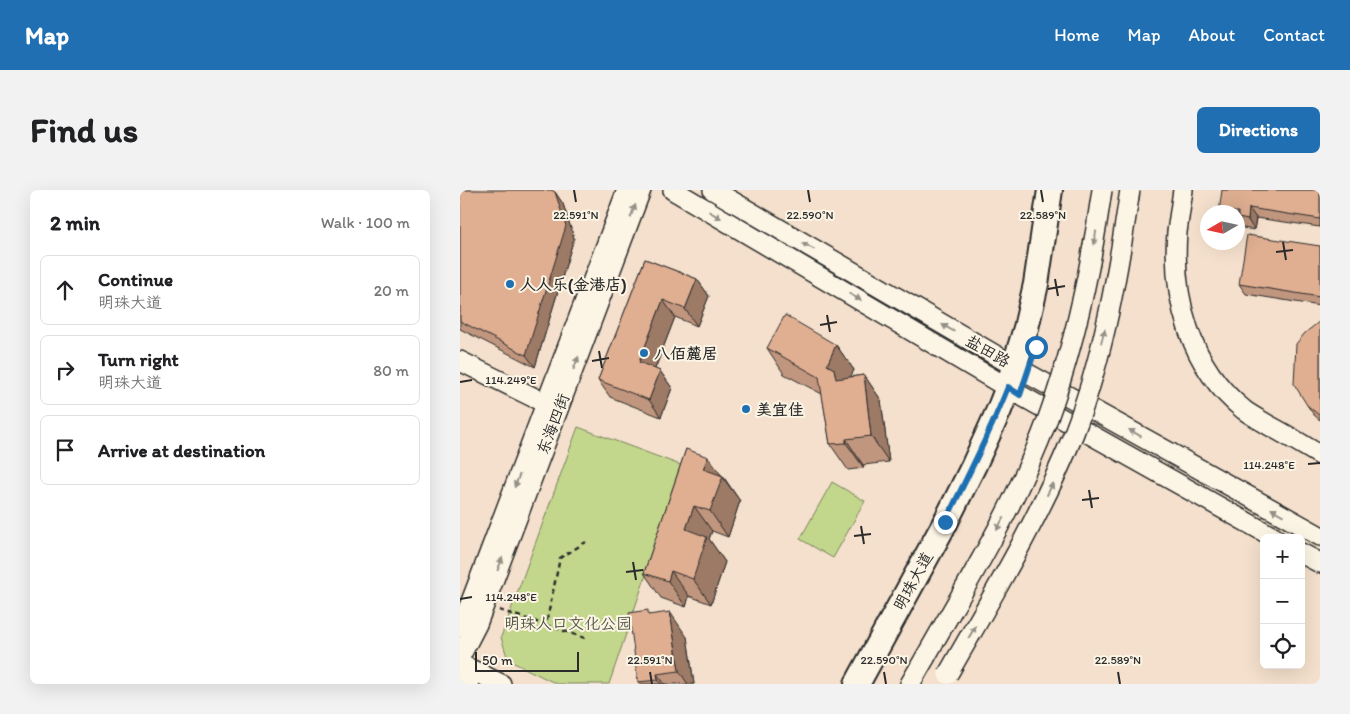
<!DOCTYPE html>
<meta charset="utf-8">
<style>
:root{--surface:#fff;--page:#f2f2f2;--text:#202124;--muted:#757577;--line:#e0e0e0;--accent:#1f6fb2}
body{margin:0;font-family:Itim,"LXGW WenKai TC",sans-serif;background:var(--page);color:var(--text)}
.controls{position:absolute;right:15px;bottom:15px;display:grid;overflow:hidden;border-radius:8px;box-shadow:0 5px 20px #0002}
.controls button{width:45px;height:45px;display:grid;place-items:center;padding:0;border:0;border-bottom:1px solid var(--line);background:var(--surface);color:var(--text);font:25px sans-serif}
.compass{position:absolute;left:740px;top:15px;width:45px;height:45px;border-radius:50%;background:var(--surface);box-shadow:0 5px 20px #0002;rotate:261deg}
.scale{position:absolute;left:15px;bottom:12px;width:104px;box-sizing:border-box;padding-left:5px;border:2px solid #2b2b2b;border-top:0;font-size:14px;line-height:18px;white-space:nowrap;color:#2b2b2b;-webkit-text-stroke:4px #fcf5e5;paint-order:stroke}
.stop{position:absolute;width:15px;height:15px;margin:-11px;border:4px solid #1f6fb2;border-radius:50%;background:#fff}
.stop.end{background:#1f6fb2;border-color:#fff;box-shadow:0 1px 5px #0008}
.list{margin:0;padding:0;list-style:none}
h2{display:flex;justify-content:space-between;align-items:center;height:65px;margin:0;padding:0 20px;font-size:21px}
h2 small{font-size:16px;font-weight:400;color:var(--muted)}
.list li{display:grid;grid-template-columns:32px 1fr auto;gap:15px;align-items:center;box-sizing:border-box;height:70px;margin:0 10px 10px;padding:0 10px;border:1px solid var(--line);border-radius:8px}
.list b{display:block;font-size:19px;white-space:nowrap}
.list p{margin:0;font-size:16px;white-space:nowrap;color:var(--muted)}
.list em{font-size:16px;font-style:normal;color:var(--muted)}
.icon{flex:none;width:28px;height:28px;fill:none;stroke:currentColor;stroke-width:2;stroke-linecap:round;stroke-linejoin:round}
.map{position:relative;flex:none;width:860px;height:494px;overflow:hidden;border-radius:8px}
header{display:flex;align-items:center;gap:30px;box-sizing:border-box;height:70px;padding:0 25px;background:var(--accent);color:#fff}
header strong{font-size:24px}
nav{display:flex;gap:28px;margin-inline-start:auto;font-size:18px}
.intro{display:flex;align-items:center;justify-content:space-between;box-sizing:border-box;height:120px;padding:0 30px}
h1{margin:0;font-size:35px}
.button{padding:12px 22px;border-radius:8px;background:var(--accent);color:#fff;font-size:18px;font-weight:700}
main{display:flex;gap:30px;padding:0 30px}
aside{flex:1;background:var(--surface);border-radius:8px;box-shadow:0 5px 20px #0002}
.map>svg:first-child{display:block}
.green{fill:#c3d78c;stroke:#77815c}
.lines{fill:none;stroke-linecap:round;stroke-linejoin:round}
.minor-casing{stroke:#2b2b2b;stroke-width:22}
.major-casing{stroke:#2b2b2b;stroke-width:28}
.path{stroke:#2b2b2b;stroke-width:2.5;stroke-dasharray:5 4;stroke-linecap:butt}
.minor{stroke:#fcf5e5;stroke-width:19}
.major{stroke:#fcf5e5;stroke-width:24}
.minor-bridge-casing{stroke:#2b2b2b;stroke-width:22;stroke-linecap:butt}
.minor-bridge{stroke:#fcf5e5;stroke-width:19}
.wall{fill:#c1967e;stroke:#2b2b2b}
.shaded-wall{fill:#9d7a66;stroke:#2b2b2b}
.building{fill:#e0af92;stroke:#2b2b2b}
.oneway{fill:#949088}
.route{stroke:#1f6fb2;stroke-width:6}
.ticks{fill:none;stroke:#2b2b2b;stroke-width:2}
.poi-dot{fill:#1f6fb2;stroke:#fcf5e5;stroke-width:2}
.labels{text-anchor:middle;dominant-baseline:central;stroke-width:4;stroke-linejoin:round;paint-order:stroke}
.poi-label{font-size:16px;font-weight:bold;fill:#2b2b2b;stroke:#fcf5e5;text-anchor:start}
.street-label{font-size:16px;fill:#2b2b2b;stroke:#fcf5e5}
.park-label{font-size:16px;fill:#515643;stroke:#fcf5e5}
.ticks-label{font-size:12px;text-anchor:middle;fill:#2b2b2b;stroke:#fcf5e5;stroke-width:4;stroke-linejoin:round;paint-order:stroke}
</style>
<header>
<strong>Map</strong>
<nav><a>Home</a><a>Map</a><a>About</a><a>Contact</a></nav>
</header>
<div class="intro"><h1>Find us</h1><a class="button">Directions</a></div>
<main>
<aside>
<h2>2 min<small>Walk · 100 m</small></h2>
<ul class="list">
<li><svg class="icon" aria-label="ahead" viewBox="0 0 24 24"><path d="M12 20V5M6 11l6-6 6 6"/></svg><div><b>Continue</b><p>明珠大道</p></div><em>20 m</em></li>
<li><svg class="icon" aria-label="right" viewBox="0 0 24 24"><path d="M7 20v-9h11M14 6l5 5-5 5"/></svg><div><b>Turn right</b><p>明珠大道</p></div><em>80 m</em></li>
<li><svg class="icon" aria-label="arrive" viewBox="0 0 24 24"><path d="M6 21V4h12l-3 4 3 4H6"/></svg><div><b>Arrive at destination</b></div></li>
</ul>
</aside>
<div class="map">
<svg width="860" height="494" viewBox="0 0 860 494">
<rect width="100%" height="100%" fill="#f4e0cc"/>
<filter id="ink" filterUnits="userSpaceOnUse"><feTurbulence type="fractalNoise" baseFrequency=".02" numOctaves="2"/><feDisplacementMap in="SourceGraphic" scale="10" xChannelSelector="R" yChannelSelector="G"/><feConvolveMatrix kernelMatrix="1 2 1 2 8 2 1 2 1" color-interpolation-filters="sRGB"/></filter>
<g filter="url(#ink)">
<g class="green">
<polygon points="118,237 223,276 149,494 97,494 48,470 41,447"/>
<polygon points="372,292 405,311 373,368 340,349"/>
</g>
<g class="lines">
<defs>
<g id="minor">
<polyline points="213,0 560,205 815,348"/>
<polyline points="253,0 554,176 860,346"/>
<path d="M723 0C721 14 719 28 717 42 712 108 730 177 784 220 792 226 802 231 810 236 827 245 843 255 860 265"/>
<polyline points="0,171 97,219"/>
<polyline points="841,363 860,373"/>
<polyline points="0,437 4,430 167,0"/>
<polyline points="0,467 17,434 181,0"/>
<polyline points="0,474 41,494"/>
<polyline points="0,490 9,494"/>
<polyline points="450,494 465,468"/>
</g>
<polyline id="major" points="397,494 485,333 514,275 539,220 548,197 566,138 576,94 590,0"/>
</defs>
<use href="#minor" class="minor-casing"/>
<use href="#major" class="major-casing"/>
<g class="path">
<polyline points="39,420 86,435 100,368 126,352"/>
<polyline points="86,435 125,448"/>
</g>
<use href="#minor" class="minor"/>
<use href="#major" class="major"/>
<defs>
<g id="minor-bridge">
<path d="M465 468C509 390 557 313 588 228 615 154 631 78 642 0"/>
<path d="M488 484C533 405 580 327 614 243 644 165 658 82 670 0"/>
</g>
</defs>
<use href="#minor-bridge" class="minor-bridge-casing"/>
<use href="#minor-bridge" class="minor-bridge"/>
</g>
<g class="wall">
<polygon points="0,0 95,2 103,14 114,48 75,177 0,139"/>
<polygon points="762,0 860,0 860,37 796,28 794,40 778,37 778,22"/>
<polygon points="860,56 860,116 786,104 779,94"/>
<polygon points="185,69 237,89 249,106 237,136 215,127 195,179 200,181 212,198 201,227 150,207 138,190"/>
<polygon points="860,131 860,230 854,225 847,215"/>
<polygon points="376,155 394,180 390,187 404,185 421,210 429,272 403,275 404,278 388,280 370,254 362,204 324,184 307,158"/>
<polygon points="226,259 263,286 280,311 268,347 252,341 249,349 265,372 251,414 229,406 226,417 201,408 184,383"/>
<polygon points="191,425 227,447 234,494 180,494 178,492"/>
</g>
<g class="shaded-wall">
<polygon points="95,2 103,14 114,48 75,177 66,165"/>
<polygon points="789,18 796,28 794,40 788,30"/>
<polygon points="237,89 249,106 237,136 225,119"/>
<polygon points="203,110 215,127 191,189 179,172"/>
<polygon points="376,155 394,180 386,196 376,189 367,175"/>
<polygon points="200,181 212,198 201,227 189,210"/>
<polygon points="404,185 421,210 429,272 411,246"/>
<polygon points="386,249 403,275 404,278 386,253"/>
<polygon points="248,267 280,311 268,347 250,321 243,279"/>
<polygon points="234,316 252,341 249,349 265,372 251,414 233,389 226,339"/>
<polygon points="211,381 229,406 226,417 208,391"/>
<polygon points="210,422 227,447 234,494 228,494 219,481"/>
<polygon points="197,484 205,494 201,494 198,490"/>
</g>
<g class="building">
<polygon points="0,0 91,0 95,2 106,36 66,165 0,131"/>
<polygon points="762,0 860,0 860,29 789,18 788,30 778,28 778,22 759,22"/>
<polygon points="787,45 860,56 860,107 779,94"/>
<polygon points="185,69 237,89 225,119 203,110 179,172 200,181 189,210 138,190"/>
<polygon points="325,125 376,155 367,175 374,179 376,189 404,185 411,246 386,249 386,253 370,254 359,187 307,158"/>
<polygon points="860,131 860,226 847,215 834,194 836,154 845,143"/>
<polygon points="226,259 248,267 243,279 263,286 250,321 234,316 226,339 247,347 233,389 211,381 208,391 184,383"/>
<polygon points="188,420 188,425 210,422 219,481 197,484 198,490 178,492 169,423"/>
</g>
<defs><path id="oneway-solid" d="M-6-.8H1V-3.2L6.5 0L1 3.2V.8H-6Z" transform="scale(1.25)"/></defs>
<g class="oneway">
<use href="#oneway-solid" transform="translate(173 21) rotate(-69)"/>
<use href="#oneway-solid" transform="translate(255 25) rotate(30)"/>
<use href="#oneway-solid" transform="translate(635 48) rotate(99)"/>
<use href="#oneway-solid" transform="translate(348 56) rotate(-150)"/>
<use href="#oneway-solid" transform="translate(395 107) rotate(30)"/>
<use href="#oneway-solid" transform="translate(488 138) rotate(-150)"/>
<use href="#oneway-solid" transform="translate(643 146) rotate(-75)"/>
<use href="#oneway-solid" transform="translate(116 173) rotate(-69)"/>
<use href="#oneway-solid" transform="translate(675 243) rotate(-151)"/>
<use href="#oneway-solid" transform="translate(57 291) rotate(111)"/>
<use href="#oneway-solid" transform="translate(590 299) rotate(-64)"/>
<use href="#oneway-solid" transform="translate(817 322) rotate(-151)"/>
<use href="#oneway-solid" transform="translate(540 334) rotate(118)"/>
<use href="#oneway-solid" transform="translate(40 374) rotate(-69)"/>
<use href="#oneway-solid" transform="translate(512 442) rotate(-60)"/>
</g>
</g>
<g class="lines" filter="url(#ink)">
<path class="route" d="M485 332C507 288 530 243 548 197L560 205 576 157"/>
</g>
<path class="ticks" d="M114 0 116 12M348 0 350 12M581 0 583 12M823 52 826 70M816 62 833 60M595 89 598 106M588 99 605 96M367 125 370 142M360 135 377 132M139 161 142 178M132 171 149 168M0 192 12 190M848 274 860 273M629 300 632 318M622 310 639 308M401 336 404 354M394 346 411 344M173 372 176 390M166 382 183 380M0 409 12 407M190 482 192 494M424 482 426 494M658 482 660 494"/>
<g class="poi-dot">
<circle cx="50" cy="94" r="5"/>
<circle cx="184" cy="163" r="5"/>
<circle cx="286" cy="219" r="5"/>
</g>
<g class="labels">
<g class="poi-label">
<text x="60" y="94">人人乐(金港店)</text>
<text x="194" y="163">八佰麓居</text>
<text x="296" y="219">美宜佳</text>
</g>
<g class="street-label">
<text transform="translate(528 161) rotate(30)">盐田路</text>
<text transform="translate(93 234) rotate(-69)">东海四街</text>
<text transform="translate(453 391) rotate(-61)">明珠大道</text>
</g>
<g class="park-label">
<text x="108" y="433">明珠人口文化公园</text>
</g>
</g>
<g class="ticks-label">
<text x="116" y="29">22.591°N</text>
<text x="350" y="29">22.590°N</text>
<text x="583" y="29">22.589°N</text>
<text x="51" y="194">114.249°E</text>
<text x="809" y="279">114.248°E</text>
<text x="51" y="411">114.248°E</text>
<text x="190" y="474">22.591°N</text>
<text x="424" y="474">22.590°N</text>
<text x="658" y="474">22.589°N</text>
</g>
</svg>
<div class="controls">
<button>+</button>
<button>−</button>
<button><svg class="icon" aria-label="locate" viewBox="0 0 24 24"><circle cx="12" cy="12" r="6"/><path d="M12 2v4M12 18v4M2 12h4M18 12h4"/></svg></button>
</div>
<svg class="compass" viewBox="-18 -18 36 36"><path d="M0-13l5 13h-10z" fill="#e53935"/><path d="M0 13l5-13h-10z" fill="#757577"/></svg>
<div class="scale">50 m</div>
<div class="stop" style="left:576px;top:157px"></div>
<div class="stop end" style="left:485px;top:332px"></div>
</div>
</main>
